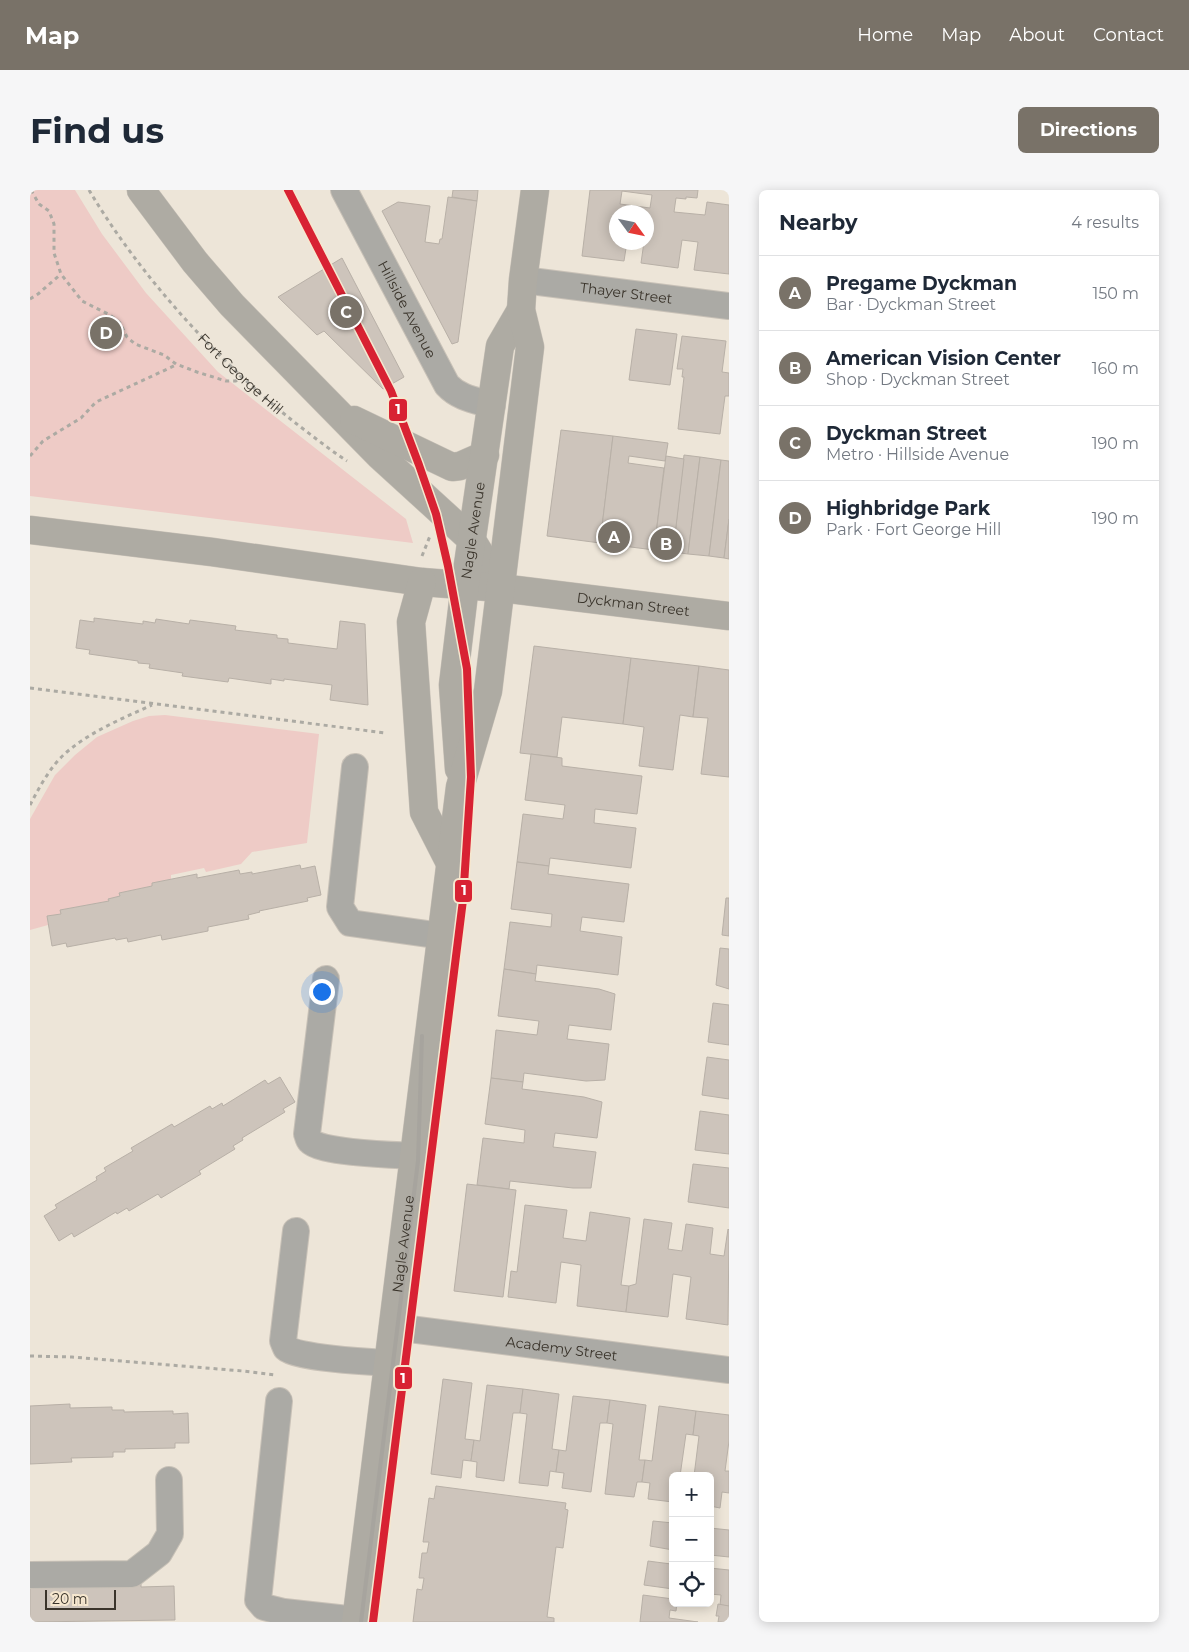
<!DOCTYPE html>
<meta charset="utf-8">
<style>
:root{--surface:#fff;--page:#f6f6f7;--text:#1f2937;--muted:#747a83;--line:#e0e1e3;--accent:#797268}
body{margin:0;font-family:Montserrat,sans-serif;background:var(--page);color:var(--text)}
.controls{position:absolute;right:15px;bottom:15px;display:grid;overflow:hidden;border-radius:8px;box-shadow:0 2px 12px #0003}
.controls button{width:45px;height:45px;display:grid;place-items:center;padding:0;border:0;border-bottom:1px solid var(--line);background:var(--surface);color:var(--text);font:25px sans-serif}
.compass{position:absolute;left:579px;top:15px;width:45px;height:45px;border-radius:50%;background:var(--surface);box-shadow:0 2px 12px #0003;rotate:123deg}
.scale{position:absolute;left:15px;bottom:12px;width:71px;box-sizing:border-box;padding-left:5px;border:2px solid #3a342b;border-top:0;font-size:14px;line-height:18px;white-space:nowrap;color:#3a342b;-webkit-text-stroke:4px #f6e7cf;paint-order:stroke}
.you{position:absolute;left:291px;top:801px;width:18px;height:18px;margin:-12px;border:4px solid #fff;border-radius:50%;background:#1a73e8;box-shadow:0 0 0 8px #1a73e833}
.badge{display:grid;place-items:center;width:32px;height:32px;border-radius:50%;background:var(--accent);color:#fff;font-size:16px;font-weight:700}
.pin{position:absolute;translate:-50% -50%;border:2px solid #fff;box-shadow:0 1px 5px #0006}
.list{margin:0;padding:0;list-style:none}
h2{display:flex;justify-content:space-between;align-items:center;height:65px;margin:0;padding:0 20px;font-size:21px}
h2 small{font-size:16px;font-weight:400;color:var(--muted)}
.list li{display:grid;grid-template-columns:32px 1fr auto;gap:15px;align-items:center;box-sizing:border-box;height:75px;padding:0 20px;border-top:1px solid var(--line)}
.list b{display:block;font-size:19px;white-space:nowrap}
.list p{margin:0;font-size:16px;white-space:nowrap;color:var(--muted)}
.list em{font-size:16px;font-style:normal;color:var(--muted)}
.icon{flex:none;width:28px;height:28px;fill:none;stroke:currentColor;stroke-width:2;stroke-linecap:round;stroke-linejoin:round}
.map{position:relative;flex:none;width:699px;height:1432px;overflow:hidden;border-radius:8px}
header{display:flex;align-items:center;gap:30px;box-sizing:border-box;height:70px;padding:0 25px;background:var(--accent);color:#fff}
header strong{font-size:24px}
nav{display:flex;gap:28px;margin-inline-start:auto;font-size:18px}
.intro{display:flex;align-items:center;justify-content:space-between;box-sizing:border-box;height:120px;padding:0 30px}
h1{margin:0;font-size:35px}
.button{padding:12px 22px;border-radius:8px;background:var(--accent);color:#fff;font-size:18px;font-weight:700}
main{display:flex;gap:30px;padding:0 30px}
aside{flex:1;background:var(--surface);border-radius:8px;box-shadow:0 2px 12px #0003}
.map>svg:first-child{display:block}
.green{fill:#eecbc6}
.building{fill:#cdc4bb;stroke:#b8b0a7;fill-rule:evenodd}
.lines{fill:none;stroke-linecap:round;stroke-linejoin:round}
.minor-casing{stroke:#c8c1b7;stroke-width:28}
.major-casing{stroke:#c8c1b7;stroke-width:29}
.path{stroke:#acaaa3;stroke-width:3;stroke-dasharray:4 4;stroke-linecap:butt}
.minor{stroke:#abaaa5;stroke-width:26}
.major{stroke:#aeaba3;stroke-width:28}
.rail{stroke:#a7a49e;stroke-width:4}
.metro-1-casing{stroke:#f6e7cf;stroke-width:11}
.metro-1{stroke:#d82233;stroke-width:8}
.labels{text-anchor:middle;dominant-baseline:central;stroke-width:5;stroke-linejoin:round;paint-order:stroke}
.street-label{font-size:14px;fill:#3a342b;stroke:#f6e7cf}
.line-badge{stroke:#f6e7cf;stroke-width:2}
.badge-label{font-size:14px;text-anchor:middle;font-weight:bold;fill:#fff}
</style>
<header>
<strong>Map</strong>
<nav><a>Home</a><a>Map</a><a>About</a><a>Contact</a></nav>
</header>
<div class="intro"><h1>Find us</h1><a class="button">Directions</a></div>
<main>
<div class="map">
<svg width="699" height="1432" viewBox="0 0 699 1432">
<rect width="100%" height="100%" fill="#ede5d8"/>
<g class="green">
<polygon points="0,0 45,0 72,44 116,103 188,182 376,329 383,353 0,306"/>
<polygon points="135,525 289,544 277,653 222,662 211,674 176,682 174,678 141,685 141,689 122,693 122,696 89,703 90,706 78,709 79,711 30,720 31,724 17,727 18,735 0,740 0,629 25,585 45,565 67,547 103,531 119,526"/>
</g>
<g class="building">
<polygon points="423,0 448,0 447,11 422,7"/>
<path d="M560 0H668L667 8 656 7V9L646 8 644 22 675 25 677 12 699 15V84L664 80 668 52 652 50 648 78 611 73 614 52H616V22H586V52H597L594 71 552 66ZM592 1 622 5 620 18 590 14Z"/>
<polygon points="418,7 447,11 428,152 422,154 352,21 368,12 400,16 395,52 409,54 410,49 412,49"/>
<polygon points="312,68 374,187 353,199 294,141 287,145 248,107"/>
<polygon points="606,139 647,144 640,195 599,190"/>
<polygon points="652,146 696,151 692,182 699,183 699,206 695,206 690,244 648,239 654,187 652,187 653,179 647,179"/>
<polygon points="531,240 583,246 570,353 517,346"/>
<polygon points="583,246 638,253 635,271 599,266 598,273 634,278 624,360 570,353"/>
<polygon points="654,265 670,267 658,364 643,362"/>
<polygon points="636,266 654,269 643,362 624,360"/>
<polygon points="670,267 691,270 679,366 658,364"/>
<polygon points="691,270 699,271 699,329 694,368 679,366"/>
<polygon points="699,329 699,369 694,368"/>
<polygon points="64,428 113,434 113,431 125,433 126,429 159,434 160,430 206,436 205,440 247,445 247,448 258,449 258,453 307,459 310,431 335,434 338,515 300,510 302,495 254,489 254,491 241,489 241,494 199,488 198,492 152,486 153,483 119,478 120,474 108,473 108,471 59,464 60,460 46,458 50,430 64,432"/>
<polygon points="504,456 601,468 593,534 532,527 527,567 490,563"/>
<polygon points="601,468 669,476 663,527 650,525 643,580 609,576 614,537 593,534"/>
<polygon points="669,476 699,480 699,587 671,584 678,528 663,527"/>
<polygon points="501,564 532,568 532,576 612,586 607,624 565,619 564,633 606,638 601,678 520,668 519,676 487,672 493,624 533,629 535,615 495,610"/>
<polygon points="487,672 519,676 518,684 599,694 594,732 552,727 550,741 592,747 588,785 507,775 506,784 474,779 480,732 521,737 522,724 481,719"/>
<polygon points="270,675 271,679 285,676 291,705 277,708 278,711 229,721 230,722 218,725 219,729 178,737 178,741 132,750 131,745 98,752 97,748 86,750 85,748 37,757 36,753 22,756 17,726 31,724 30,720 79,711 78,709 90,706 89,703 122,696 122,693 167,684 167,688 209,680 210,684 222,682 222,684"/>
<polygon points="696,708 699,708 699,746 692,745"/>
<polygon points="690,758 699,759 699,799 686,795"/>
<polygon points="474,779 506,784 505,791 569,799 585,804 581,840 539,835 537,849 579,854 575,890 556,891 494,883 493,892 461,888 466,840 507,845 509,831 468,826"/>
<polygon points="683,813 699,815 699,855 678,852"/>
<polygon points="677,867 699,870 699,909 672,905"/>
<polygon points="250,887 265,912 253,919 255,922 212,948 213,950 203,956 205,959 169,981 171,984 131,1008 128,1004 99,1021 97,1018 87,1024 86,1022 44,1047 42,1043 29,1051 14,1026 27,1018 25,1015 67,990 66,987 76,981 74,978 103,961 101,958 142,934 144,937 180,916 182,919 192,913 193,916 235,890 238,894"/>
<polygon points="461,888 493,892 492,899 554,907 572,912 567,948 525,943 523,957 566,962 561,998 543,998 480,991 479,999 447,995 453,948 494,953 495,940 455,934"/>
<polygon points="670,921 699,925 699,964 665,960"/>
<polygon points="663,974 699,978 699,1018 658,1012"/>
<polygon points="437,994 486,1000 473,1107 424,1101"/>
<polygon points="495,1015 537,1020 533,1048 556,1051 560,1022 600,1028 591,1095 599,1096 596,1122 547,1116 551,1075 531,1072 526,1113 478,1107 481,1081 487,1082"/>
<polygon points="614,1029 642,1033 638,1059 652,1061 656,1034 683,1038 680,1064 694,1066 698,1039 699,1040 698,1135 656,1129 661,1087 643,1084 638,1127 596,1122 599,1096 606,1094"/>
<polygon points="413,1189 442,1193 435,1249 444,1250 441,1271 433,1270 431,1288 401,1284"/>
<polygon points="457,1195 493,1199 490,1223 483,1223 474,1291 446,1287 447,1272 441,1271 444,1250 450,1251"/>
<polygon points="493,1199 529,1204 522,1259 529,1260 526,1282 520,1281 518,1296 489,1293 497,1224 490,1223"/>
<polygon points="543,1206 580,1210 577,1233 570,1233 561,1302 532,1298 534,1283 526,1282 529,1260 536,1261"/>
<polygon points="580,1210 616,1215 609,1270 615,1270 612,1292 607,1292 604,1307 575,1304 583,1234 577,1233"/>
<polygon points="40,1214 40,1218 82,1217 82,1220 94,1220 94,1222 143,1221 143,1224 158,1223 159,1253 145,1253 145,1258 95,1259 95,1262 83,1262 83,1267 41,1268 42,1272 0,1274 0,1216"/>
<polygon points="629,1216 666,1221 663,1245 656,1244 650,1286 643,1286 643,1312 618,1309 620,1293 612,1292 615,1270 622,1271"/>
<polygon points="666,1221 699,1225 699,1251 695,1281 699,1281 699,1303 692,1302 690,1318 680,1316 680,1286 664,1286 669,1246 663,1245"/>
<polygon points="406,1296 536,1313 535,1319 538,1320 533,1358 526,1357 517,1427 524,1428 524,1432 383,1432 387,1399 392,1400 394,1388 389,1388 392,1363 397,1363 399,1352 393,1352 399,1308 404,1309"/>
<polygon points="623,1331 643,1333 643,1360 620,1356"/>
<polygon points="680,1338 699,1340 699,1367 680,1365"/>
<polygon points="642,1366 643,1399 614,1395 618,1371 641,1374"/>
<polygon points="680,1378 699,1380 699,1416 690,1415 691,1405 680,1404"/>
<polygon points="111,1394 111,1397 144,1396 145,1430 0,1432 0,1398"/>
<polygon points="613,1405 643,1409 643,1413 647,1413 646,1421 640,1420 639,1428 668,1432 610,1432"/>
<polygon points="688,1414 699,1416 699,1432 688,1432 689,1426 686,1426"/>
</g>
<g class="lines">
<defs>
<g id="minor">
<path id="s2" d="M314 0 417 195C429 208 445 210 462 215"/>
<path id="s3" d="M493 90 699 116"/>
<polyline points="325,577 310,717 320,733 412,746"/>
<path d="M296 789 277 944C278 946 278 949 280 951 290 963 367 965 385 966"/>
<path d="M266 1041 253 1151C254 1153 255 1156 256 1158 266 1168 342 1172 359 1173"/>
<path id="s4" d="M364 1137 699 1180"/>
<polyline points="249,1211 228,1410 234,1417 254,1422 327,1430"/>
<polyline points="0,1385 102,1384 129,1363 140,1344 139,1290"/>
</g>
<g id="major">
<polyline points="111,0 165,72 202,115 350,266 441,349 471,398"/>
<polyline points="324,230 422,277 430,276 455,265"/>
<path id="s5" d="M0 340 182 362 392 392 471 398 699 426"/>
<polyline points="392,392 381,432 394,622 421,675"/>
<path id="s6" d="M429 579 423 495 435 395 470 156 491 120"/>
<path id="s7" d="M326 1432 430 597 458 501 500 157 491 120 493 90 505 0"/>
</g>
</defs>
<use href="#minor" class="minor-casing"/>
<use href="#major" class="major-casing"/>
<g class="path">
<polyline points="1,0 9,14 19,21 24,34 24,63 31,84 52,111 80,125 90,133 97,147 105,154 134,165 146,174 167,182 196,191 206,191 211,186"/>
<path id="s1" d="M59 0C110 86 189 173 268 235 284 247 300 260 317 271"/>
<polyline points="0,109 8,104 31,84"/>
<polyline points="0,266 13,251 51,228 66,212 146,175"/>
<polyline points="392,366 400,346"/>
<polyline points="0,498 356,543"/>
<path d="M0 615C10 596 21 575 38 561 62 541 93 528 122 515"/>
<polyline points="0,1166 42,1167 213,1181 245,1185"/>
</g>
<use href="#minor" class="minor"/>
<use href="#major" class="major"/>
<polyline class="rail" points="331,1432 388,971 392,846"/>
<defs>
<polyline id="metro-1" points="258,0 361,201 389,275 406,324 418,376 437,479 441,587 433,710 343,1432"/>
</defs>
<use href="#metro-1" class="metro-1-casing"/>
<use href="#metro-1" class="metro-1"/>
</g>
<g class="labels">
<g class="street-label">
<text stroke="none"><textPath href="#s3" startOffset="104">Thayer Street</textPath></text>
<text stroke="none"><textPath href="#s2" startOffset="135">Hillside Avenue</textPath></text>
<text stroke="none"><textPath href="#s1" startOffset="239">Fort George Hill</textPath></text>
<text stroke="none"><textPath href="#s6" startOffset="240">Nagle Avenue</textPath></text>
<text stroke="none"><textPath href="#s5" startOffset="608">Dyckman Street</textPath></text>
<text stroke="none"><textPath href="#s7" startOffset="381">Nagle Avenue</textPath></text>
<text stroke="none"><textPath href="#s4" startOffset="169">Academy Street</textPath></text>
</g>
</g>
<g class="line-badge">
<rect x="358" y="208" width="20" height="24" rx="5" fill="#d82233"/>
<rect x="424" y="689" width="19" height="24" rx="5" fill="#d82233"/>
<rect x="364" y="1176" width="19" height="24" rx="5" fill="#d82233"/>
</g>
<g class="badge-label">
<text x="368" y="224">1</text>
<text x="434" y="705">1</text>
<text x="373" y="1193">1</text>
</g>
</svg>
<div class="controls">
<button>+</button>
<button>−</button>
<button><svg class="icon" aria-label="locate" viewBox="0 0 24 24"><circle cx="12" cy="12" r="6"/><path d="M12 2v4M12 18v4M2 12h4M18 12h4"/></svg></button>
</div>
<svg class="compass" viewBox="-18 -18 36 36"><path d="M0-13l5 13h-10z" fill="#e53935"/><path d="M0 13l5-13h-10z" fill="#747a83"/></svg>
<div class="scale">20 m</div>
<div class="you"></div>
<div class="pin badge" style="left:584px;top:347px">A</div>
<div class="pin badge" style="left:636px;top:354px">B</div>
<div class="pin badge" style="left:316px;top:122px">C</div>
<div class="pin badge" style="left:76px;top:143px">D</div>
</div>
<aside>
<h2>Nearby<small>4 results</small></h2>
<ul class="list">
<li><span class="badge">A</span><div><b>Pregame Dyckman</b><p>Bar · Dyckman Street</p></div><em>150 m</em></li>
<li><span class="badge">B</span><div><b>American Vision Center</b><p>Shop · Dyckman Street</p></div><em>160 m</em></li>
<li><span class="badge">C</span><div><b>Dyckman Street</b><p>Metro · Hillside Avenue</p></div><em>190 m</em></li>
<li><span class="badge">D</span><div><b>Highbridge Park</b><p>Park · Fort George Hill</p></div><em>190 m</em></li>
</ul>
</aside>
</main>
